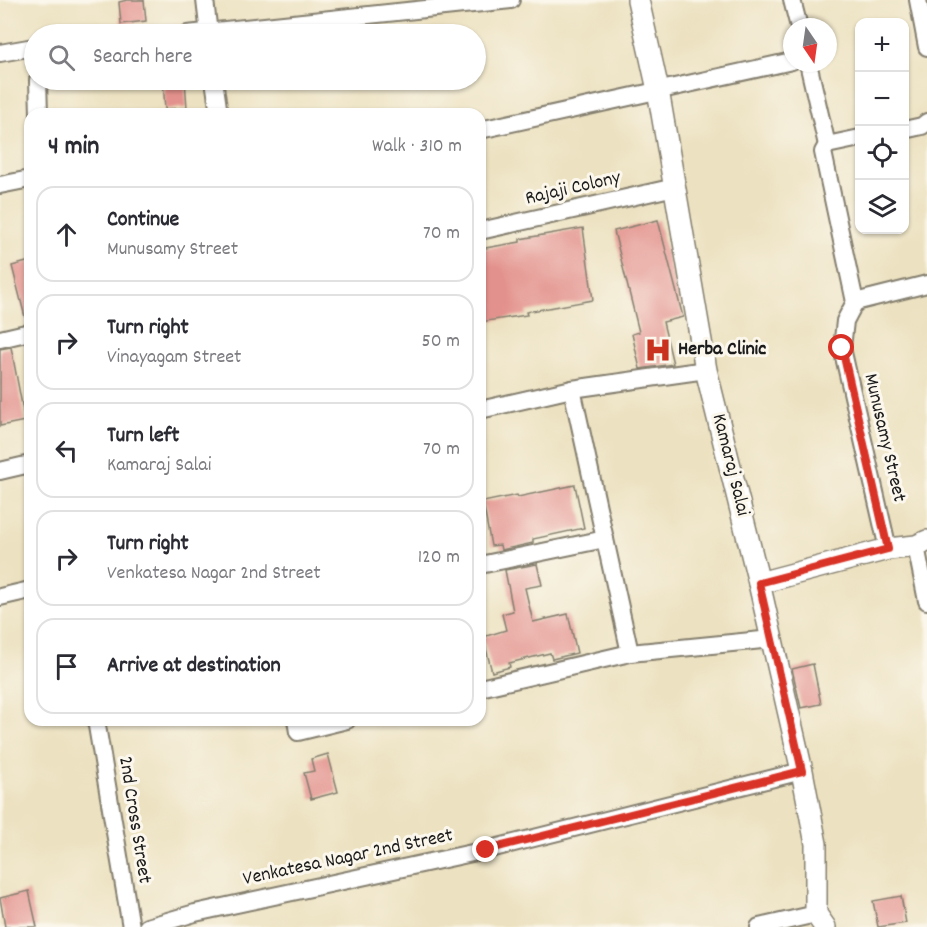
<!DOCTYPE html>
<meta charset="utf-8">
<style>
:root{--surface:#fff;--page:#f7f7f7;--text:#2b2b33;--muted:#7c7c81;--line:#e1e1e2}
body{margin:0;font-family:Dekko,sans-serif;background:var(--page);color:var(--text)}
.controls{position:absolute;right:18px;top:18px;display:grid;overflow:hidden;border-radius:12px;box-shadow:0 2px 4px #0004}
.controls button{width:54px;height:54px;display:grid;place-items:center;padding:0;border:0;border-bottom:2px solid var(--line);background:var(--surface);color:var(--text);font:30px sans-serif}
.compass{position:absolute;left:783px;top:18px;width:54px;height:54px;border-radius:50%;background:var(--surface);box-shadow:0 2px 4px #0004;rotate:167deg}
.stop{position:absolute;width:18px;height:18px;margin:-14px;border:4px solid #d93025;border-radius:50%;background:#fff}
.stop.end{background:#d93025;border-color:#fff;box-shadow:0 2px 6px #0008}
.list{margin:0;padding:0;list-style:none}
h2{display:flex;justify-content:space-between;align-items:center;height:78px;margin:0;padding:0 24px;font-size:26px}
h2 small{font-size:20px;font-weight:400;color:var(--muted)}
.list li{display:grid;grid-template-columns:39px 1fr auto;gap:18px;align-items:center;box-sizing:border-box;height:96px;margin:0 12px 12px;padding:0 12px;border:2px solid var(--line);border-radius:18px}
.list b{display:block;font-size:22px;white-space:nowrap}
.list p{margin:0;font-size:20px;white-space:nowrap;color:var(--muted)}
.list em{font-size:20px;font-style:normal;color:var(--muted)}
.icon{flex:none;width:33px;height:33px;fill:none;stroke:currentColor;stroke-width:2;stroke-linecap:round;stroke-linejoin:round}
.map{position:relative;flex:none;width:927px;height:927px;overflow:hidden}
.search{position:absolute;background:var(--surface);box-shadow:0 2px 4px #0004;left:24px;top:24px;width:462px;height:66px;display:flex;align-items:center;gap:15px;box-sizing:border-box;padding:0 21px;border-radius:33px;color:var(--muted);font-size:22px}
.panel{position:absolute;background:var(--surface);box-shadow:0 2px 4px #0004;left:24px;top:108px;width:462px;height:618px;border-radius:18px}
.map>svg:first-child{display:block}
.building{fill:#e3918c}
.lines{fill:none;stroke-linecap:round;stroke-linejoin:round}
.minor-casing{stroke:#847e6e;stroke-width:20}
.tertiary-casing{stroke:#847e6e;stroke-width:24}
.minor{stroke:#fff;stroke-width:16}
.tertiary{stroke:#fff;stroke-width:21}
.route{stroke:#d93025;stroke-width:8}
.labels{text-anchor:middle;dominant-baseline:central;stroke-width:6;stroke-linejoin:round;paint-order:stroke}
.street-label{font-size:20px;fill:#1c1c1c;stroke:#fbf7ec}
.poi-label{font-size:20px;font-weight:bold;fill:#1c1c1c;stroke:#fbf7ec;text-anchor:start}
</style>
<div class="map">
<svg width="927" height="927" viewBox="0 0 927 927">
<rect width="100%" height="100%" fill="#fbf7ec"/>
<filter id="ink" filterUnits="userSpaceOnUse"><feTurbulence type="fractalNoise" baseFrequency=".0167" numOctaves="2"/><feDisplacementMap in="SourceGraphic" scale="12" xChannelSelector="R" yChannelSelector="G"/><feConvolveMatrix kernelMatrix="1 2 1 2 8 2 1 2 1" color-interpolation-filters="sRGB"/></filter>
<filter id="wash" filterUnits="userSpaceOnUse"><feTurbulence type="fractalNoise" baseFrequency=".008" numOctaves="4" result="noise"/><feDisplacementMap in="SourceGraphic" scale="24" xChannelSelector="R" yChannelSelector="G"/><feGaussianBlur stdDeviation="1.35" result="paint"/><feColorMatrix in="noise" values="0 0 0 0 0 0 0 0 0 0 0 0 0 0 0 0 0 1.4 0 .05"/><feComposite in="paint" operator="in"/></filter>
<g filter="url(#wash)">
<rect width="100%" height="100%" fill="#ece1c0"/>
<g id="blocks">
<g class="building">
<polygon points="127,0 144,0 146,21 121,24 119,2"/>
<polygon points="163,80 185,80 187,108 165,109"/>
<polygon points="658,220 683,317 663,322 673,364 640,369 632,334 639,332 614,231"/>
<polygon points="583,228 593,300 526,312 527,315 480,322 480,249 520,242 520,239"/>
<polygon points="30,261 30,316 25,317 12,266"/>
<polygon points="11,347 25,421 0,426 0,349"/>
<polygon points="575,485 584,528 533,539 533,543 501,550 500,545 491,546 483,502 517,495 518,497"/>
<polygon points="537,564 542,585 525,588 533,622 568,614 577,653 552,659 550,653 509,663 510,667 492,672 483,637 506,630 502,614 513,611 505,570"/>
<polygon points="813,664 821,704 801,708 792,669"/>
<polygon points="328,754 338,792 311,799 304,773 314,771 311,759"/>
<polygon points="29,891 37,927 5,927 0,898"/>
<polygon points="901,896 906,923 878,927 873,901"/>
</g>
</g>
</g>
<g filter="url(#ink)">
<use href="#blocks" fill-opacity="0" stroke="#847e6e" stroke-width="1.5"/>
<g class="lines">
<defs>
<g id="minor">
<polyline points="205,0 209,34"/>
<polyline points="792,0 799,27"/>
<polyline points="918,0 927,47"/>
<polyline points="187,34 511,0"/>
<polyline points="0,53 34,47"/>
<polyline points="808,63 827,145"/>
<polyline points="38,80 39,114"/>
<polyline points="214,80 219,114"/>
<polyline points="480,130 792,61"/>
<polyline points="904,130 922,126 927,122"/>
<polyline points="827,145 823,152 855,302"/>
<polyline points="827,145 860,138"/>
<polyline points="0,185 30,179"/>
<polyline points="480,231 675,187"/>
<polyline points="855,302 845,321 842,348 888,549"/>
<polyline points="855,302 927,284"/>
<polyline points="0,339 30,332"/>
<polyline points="572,389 630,653"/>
<polyline points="480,410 572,389 706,370"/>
<polyline points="0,471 30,464"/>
<polyline points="916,546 927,601"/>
<polyline points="480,565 605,539"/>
<polyline points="0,597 30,590"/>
<polyline points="480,688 630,653 772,639"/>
<polyline points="96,720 131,927"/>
<polyline points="296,720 298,732 347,720"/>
<polyline points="147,927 195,913 486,850 802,771"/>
<polyline points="759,927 816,914"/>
</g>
<g id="tertiary">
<polyline points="638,0 658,90 706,370 759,583 802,771 816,844 816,914 825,927"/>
<polyline points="759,583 888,549 916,546 927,541"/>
</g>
</defs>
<use href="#minor" class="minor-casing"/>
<use href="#tertiary" class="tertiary-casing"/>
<use href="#minor" class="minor"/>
<use href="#tertiary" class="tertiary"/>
</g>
</g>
<g class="lines" filter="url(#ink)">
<polyline class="route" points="486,850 802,771 759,583 888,549 842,348"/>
</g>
<defs>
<symbol id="hospital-bare" viewBox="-9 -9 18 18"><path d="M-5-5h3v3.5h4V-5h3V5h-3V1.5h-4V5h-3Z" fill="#c8321e" stroke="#fbf7ec" stroke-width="2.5" paint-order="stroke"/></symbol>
</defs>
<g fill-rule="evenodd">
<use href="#hospital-bare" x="639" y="331" width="38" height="38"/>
</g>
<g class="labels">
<g class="street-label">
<text transform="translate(573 189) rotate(-13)">Rajaji Colony</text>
<text transform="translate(884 438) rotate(77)">Munusamy Street</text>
<text transform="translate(730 465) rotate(76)">Kamaraj Salai</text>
<text transform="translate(134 820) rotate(81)">2nd Cross Street</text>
<text transform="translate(348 858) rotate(-12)">Venkatesa Nagar 2nd Street</text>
</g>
<g class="poi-label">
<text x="678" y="350">Herba Clinic</text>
</g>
</g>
</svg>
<div class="controls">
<button>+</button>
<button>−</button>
<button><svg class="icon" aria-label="locate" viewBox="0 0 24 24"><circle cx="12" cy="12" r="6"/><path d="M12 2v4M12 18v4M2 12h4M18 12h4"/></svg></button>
<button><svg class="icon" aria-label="layers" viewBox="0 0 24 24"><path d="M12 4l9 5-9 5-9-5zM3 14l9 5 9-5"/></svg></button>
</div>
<svg class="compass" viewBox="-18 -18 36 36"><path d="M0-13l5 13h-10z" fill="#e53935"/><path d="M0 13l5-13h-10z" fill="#7c7c81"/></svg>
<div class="stop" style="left:842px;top:348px"></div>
<div class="stop end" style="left:486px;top:850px"></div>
<div class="search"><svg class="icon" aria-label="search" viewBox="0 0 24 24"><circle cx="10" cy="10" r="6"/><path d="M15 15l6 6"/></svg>Search here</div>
<section class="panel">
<h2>4 min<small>Walk · 310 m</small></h2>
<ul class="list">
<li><svg class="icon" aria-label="ahead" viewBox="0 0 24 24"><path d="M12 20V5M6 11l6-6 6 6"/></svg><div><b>Continue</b><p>Munusamy Street</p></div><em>70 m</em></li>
<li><svg class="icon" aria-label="right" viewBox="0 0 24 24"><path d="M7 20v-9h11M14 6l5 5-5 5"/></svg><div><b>Turn right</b><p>Vinayagam Street</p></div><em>50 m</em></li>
<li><svg class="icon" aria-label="left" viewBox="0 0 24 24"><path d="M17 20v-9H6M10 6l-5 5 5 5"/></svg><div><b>Turn left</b><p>Kamaraj Salai</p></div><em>70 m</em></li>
<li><svg class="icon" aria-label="right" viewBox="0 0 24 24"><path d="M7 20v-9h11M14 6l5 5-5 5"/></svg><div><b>Turn right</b><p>Venkatesa Nagar 2nd Street</p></div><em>120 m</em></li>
<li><svg class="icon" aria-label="arrive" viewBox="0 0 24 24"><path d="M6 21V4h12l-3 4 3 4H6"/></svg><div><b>Arrive at destination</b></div></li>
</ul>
</section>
</div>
